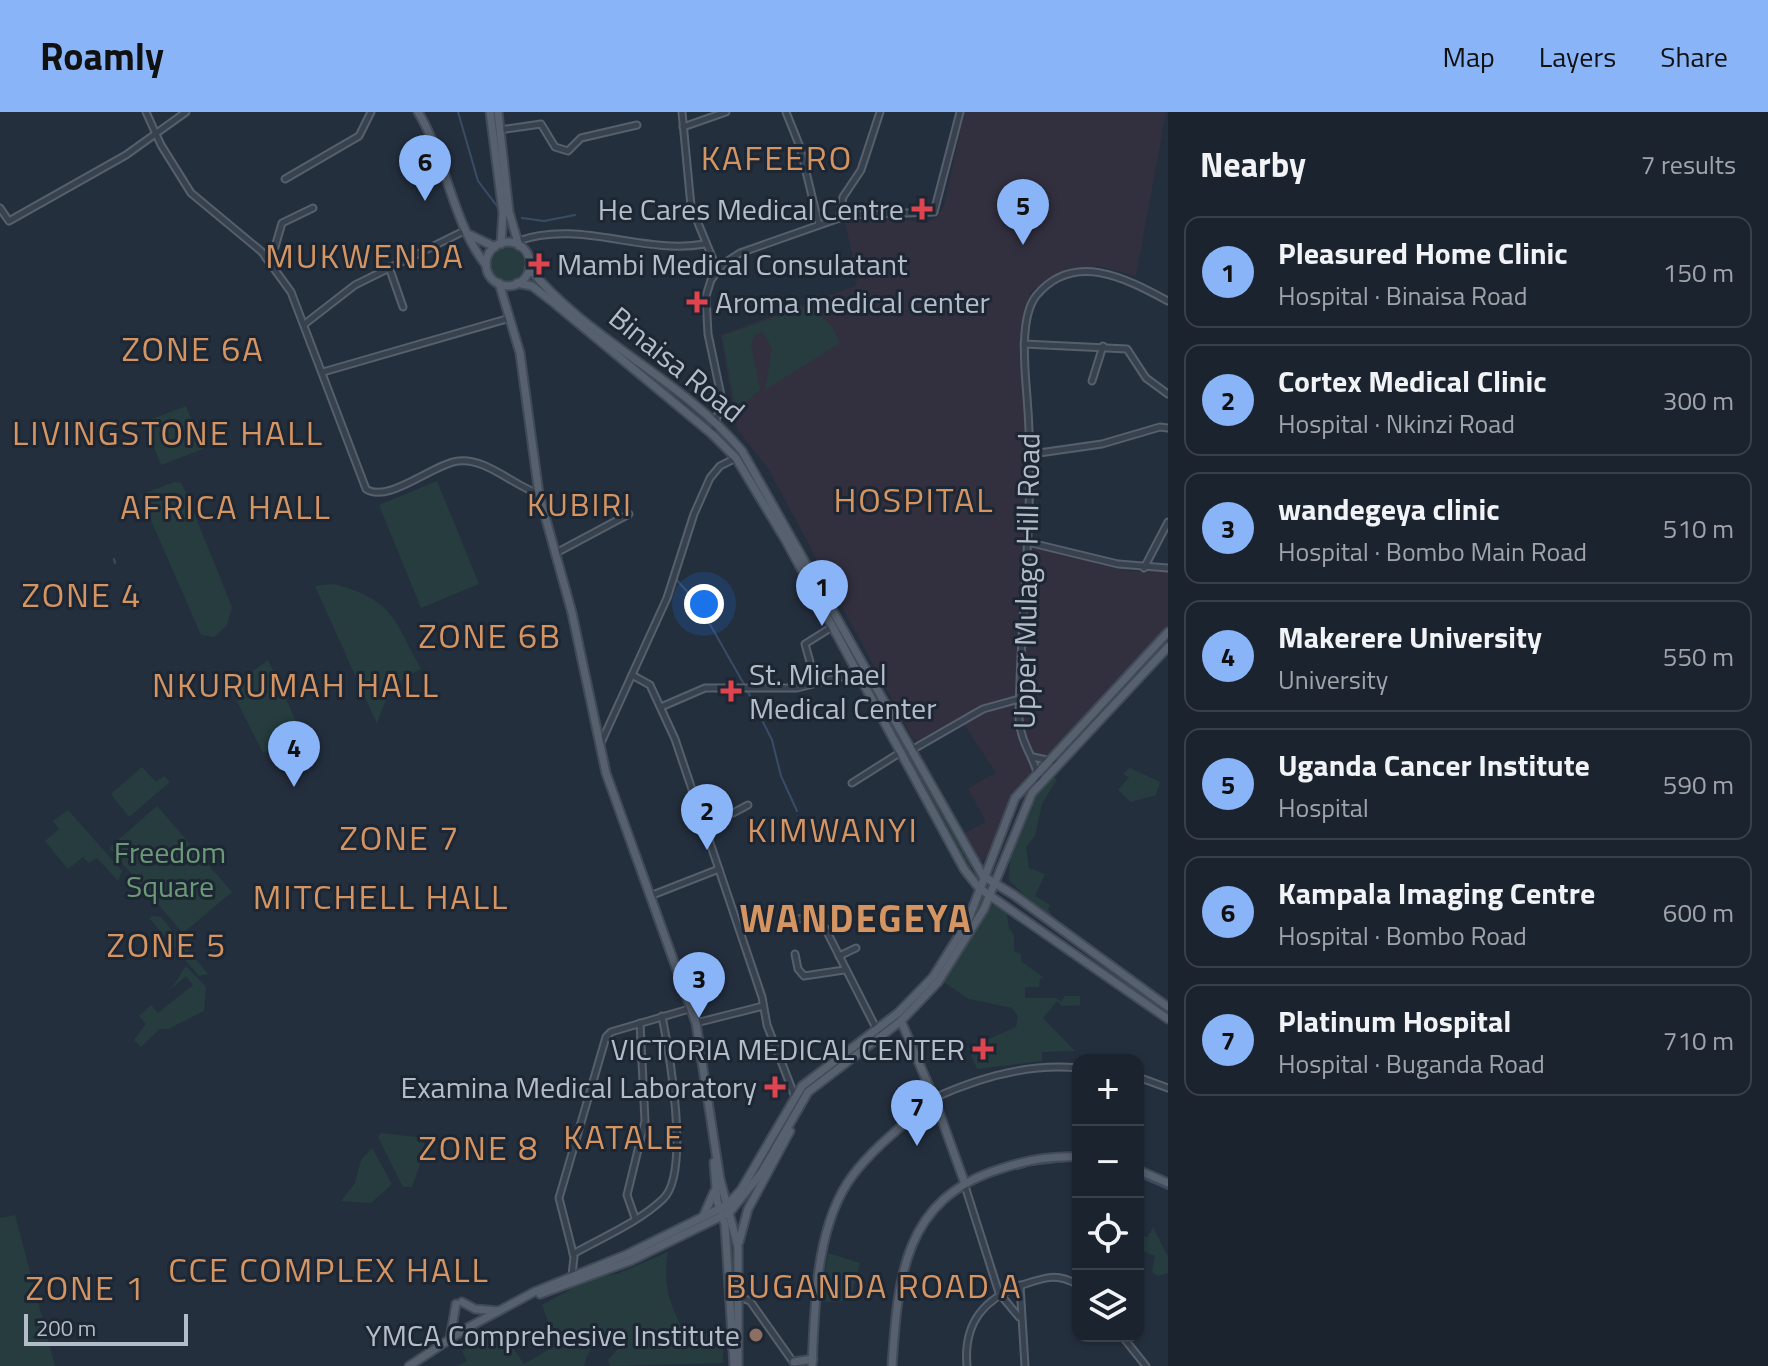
<!DOCTYPE html>
<meta charset="utf-8">
<style>
:root{--surface:#1b232e;--page:#282f3a;--text:#f1f3f6;--muted:#a0a4aa;--line:#39404a;--accent:#8ab4f8}
body{margin:0;font-family:"Titillium Web",sans-serif;background:var(--page);color:var(--text)}
.controls{position:absolute;right:24px;bottom:24px;display:grid;overflow:hidden;border-radius:16px;box-shadow:0 2px 6px #0004}
.controls button{width:72px;height:72px;display:grid;place-items:center;padding:0;border:0;border-bottom:2px solid var(--line);background:var(--surface);color:var(--text);font:40px sans-serif}
.scale{position:absolute;left:24px;bottom:20px;width:164px;box-sizing:border-box;padding-left:8px;border:4px solid #b4bcc9;border-top:0;font-size:22px;line-height:28px;white-space:nowrap;color:#b4bcc9;-webkit-text-stroke:6px #1d2633;paint-order:stroke}
.you{position:absolute;left:704px;top:492px;width:28px;height:28px;margin:-20px;border:6px solid #fff;border-radius:50%;background:#1a73e8;box-shadow:0 0 0 12px #1a73e833}
.badge{display:grid;place-items:center;width:52px;height:52px;border-radius:50%;background:var(--accent);color:#111;font-size:26px;font-weight:700}
.pin{position:absolute;translate:-50% -66px;filter:drop-shadow(0 2px 4px #0008)}
.pin::after{content:'';position:absolute;top:42px;width:28px;height:24px;background:inherit;clip-path:polygon(0 0,100% 0,50% 100%)}
.list{margin:0;padding:0;list-style:none}
h2{display:flex;justify-content:space-between;align-items:center;height:104px;margin:0;padding:0 32px;font-size:34px}
h2 small{font-size:26px;font-weight:400;color:var(--muted)}
.list li{display:grid;grid-template-columns:52px 1fr auto;gap:24px;align-items:center;box-sizing:border-box;height:112px;margin:0 16px 16px;padding:0 16px;border:2px solid var(--line);border-radius:16px}
.list b{display:block;font-size:30px;white-space:nowrap}
.list p{margin:0;font-size:26px;white-space:nowrap;color:var(--muted)}
.list em{font-size:26px;font-style:normal;color:var(--muted)}
.icon{flex:none;width:44px;height:44px;fill:none;stroke:currentColor;stroke-width:2;stroke-linecap:round;stroke-linejoin:round}
.map{position:relative;flex:none;width:1168px;height:1254px;overflow:hidden}
header{display:flex;align-items:center;gap:48px;box-sizing:border-box;height:112px;padding:0 40px;background:var(--accent);color:#111}
header strong{font-size:38px}
nav{display:flex;gap:44px;margin-inline-start:auto;font-size:28px}
main{display:flex}
aside{flex:1;background:var(--surface)}
.map>svg:first-child{display:block}
.medical{fill:#32303f}
.green{fill:#263c3f}
.lines{fill:none;stroke-linecap:round;stroke-linejoin:round}
.stream{stroke:#394c67;stroke-width:2}
.minor-casing{stroke:#565f6c;stroke-width:9}
.major-casing{stroke:#414a57;stroke-width:11}
.minor{stroke:#38414e;stroke-width:5}
.major{stroke:#56606e;stroke-width:7}
.health-dot{fill:#e0444e;stroke:#1d2633;stroke-width:3}
.education-dot{fill:#8d6e63;stroke:#1d2633;stroke-width:3}
.labels{text-anchor:middle;dominant-baseline:central;stroke-width:6;stroke-linejoin:round;paint-order:stroke}
.poi-label{font-size:30px;fill:#b4bcc9;stroke:#1d2633;text-anchor:end}
.street-label{font-size:30px;fill:#b4bcc9;stroke:#1d2633}
.park-label{font-size:30px;fill:#6b9a76;stroke:#1d2633}
.neighbourhood-label{font-size:32px;letter-spacing:2px;fill:#d59563;stroke:#1d2633}
.quarter-label{font-size:34px;letter-spacing:2px;fill:#d59563;stroke:#1d2633}
.district-label{font-size:38px;font-weight:bold;letter-spacing:2px;fill:#d59563;stroke:#1d2633}
</style>
<header>
<strong>Roamly</strong>
<nav><a>Map</a><a>Layers</a><a>Share</a></nav>
</header>
<main>
<div class="map">
<svg width="1168" height="1254" viewBox="0 0 1168 1254">
<rect width="100%" height="100%" fill="#242f3e"/>
<polygon class="medical" points="964,0 1166,0 1136,164 1099,154 1066,160 1045,168 1030,181 1020,239 1030,344 1023,434 1128,459 1168,460 1168,517 1025,666 1006,697 990,742 981,749 974,746 961,723 986,710 968,676 996,661 960,606 917,629 913,627 769,358 737,317 721,223 855,174 858,166 845,111 859,107 929,109 937,105 944,94"/>
<g class="green">
<circle cx="507" cy="152" r="17"/>
<polygon points="810,193 832,215 840,231 765,278 772,237 763,220 755,223 751,233 760,278 736,297 722,224"/>
<polygon points="186,294 203,337 161,353 144,310"/>
<polygon points="731,326 759,369 971,749 971,761 754,366 726,331"/>
<polygon points="437,369 479,472 421,496 379,393"/>
<polygon points="174,370 181,371 186,381 232,495 227,513 214,525 201,523 140,383"/>
<path d="M334 472C393 488 394 507 421 557 394 569 386 584 377 612L315 474Z"/>
<polygon points="268,548 313,646 302,651 291,636 281,633 263,641 230,576"/>
<polygon points="142,655 156,670 164,664 170,670 129,705 111,682"/>
<polygon points="1130,656 1160,670 1156,683 1131,690 1118,678 1129,665 1123,662"/>
<path d="M1053 665 1057 667 1042 692 1035 724 1026 735 1029 756 1045 762 1035 784 1050 793 1048 797 1052 804 1047 806 1009 768C1009 731 1024 689 1053 665Z"/>
<polygon points="157,694 232,780 183,821 109,736"/>
<polygon points="68,698 122,759 118,769 97,746 89,751 83,745 68,757 45,729 59,717 53,709"/>
<path d="M993 793 1006 797 1009 816 1014 823V839L1021 842V849L1044 866H1040L1039 875H1025V886H1056L1061 890 1065 884H1080V893L1062 894 1057 889 1043 906 1075 939 1042 940V949L977 957 968 936 1016 915 1018 904 1012 896 969 887 942 869C959 846 970 806 993 793Z"/>
<polygon points="153,804 161,805 208,862 199,864 149,806"/>
<polygon points="186,854 206,875 204,899 168,917 160,917 141,935 134,928 146,912 139,904 151,893 158,901 193,873 186,864 171,877"/>
<polygon points="381,1021 425,1026 423,1044 412,1075 403,1075 378,1025"/>
<polygon points="372,1036 392,1072 371,1091 341,1089 355,1071 361,1048"/>
<polygon points="15,1103 55,1254 0,1254 0,1106"/>
<polygon points="1153,1115 1168,1145 1168,1161 1158,1164 1152,1160 1155,1144 1138,1137 1138,1124 1148,1125"/>
<path d="M668 1140C663 1170 668 1190 683 1217L723 1224V1251L610 1254 608 1248 623 1231 618 1220 613 1217C598 1223 587 1241 584 1254H457L467 1249 462 1239 501 1218 524 1252 557 1233 542 1193 593 1165 617 1162Z"/>
<polygon points="828,1141 860,1151 850,1189 821,1190"/>
</g>
<g class="lines">
<g class="stream">
<polyline points="458,0 478,69 500,98"/>
<polyline points="522,106 544,109 575,103"/>
<polyline points="114,447 115,451"/>
<polyline points="675,466 699,493 745,574"/>
<polyline points="748,580 772,628 781,664 797,699"/>
<polyline points="1031,1053 1066,1049"/>
<polyline points="1017,1057 1025,1055"/>
<polyline points="1138,1064 1168,1077"/>
</g>
<defs>
<g id="minor">
<path d="M146 0 161 33 191 81 262 140 291 180 366 377C388 392 433 352 458 349 485 345 514 374 539 382"/>
<polyline points="682,0 691,94 717,157"/>
<polyline points="786,0 800,35 819,113"/>
<polyline points="683,15 726,0"/>
<polyline points="499,18 541,12 555,35 568,39 581,26 637,13"/>
<polyline points="285,67 359,24 371,0"/>
<polyline points="0,96 9,109 126,43 186,0"/>
<polyline points="839,106 843,85 861,58 880,0"/>
<path d="M518 129C580 107 642 143 705 132"/>
<polyline points="266,146 275,135 282,111 313,96"/>
<polyline points="389,155 403,195"/>
<polyline points="306,211 355,173 466,118"/>
<polyline points="1024,232 1127,237 1146,266 1168,282"/>
<polyline points="323,260 510,206"/>
<polyline points="1092,269 1103,234"/>
<polyline points="712,322 722,288 708,222 706,184 711,168 723,152 740,141 848,103 934,100 960,0"/>
<polyline points="1032,342 1102,332 1160,315 1168,316"/>
<polyline points="1027,430 1118,452 1168,456"/>
<polyline points="556,441 629,402"/>
<polyline points="1144,456 1168,410"/>
<polyline points="810,550 805,532 832,515"/>
<polyline points="632,563 650,573 675,627 762,885 767,913 795,985"/>
<polyline points="661,595 705,576 797,576 857,561"/>
<polyline points="600,633 667,486 694,402 710,366 720,354 736,346"/>
<polyline points="910,639 983,597 1019,587"/>
<polyline points="1033,645 1060,651"/>
<polyline points="852,671 901,640"/>
<path d="M1040 672C1036 646 1021 634 1019 607 1020 499 1036 393 1027 285 1025 259 1019 206 1036 184 1074 138 1127 167 1168 189"/>
<polyline points="733,701 748,693"/>
<polyline points="650,784 719,757"/>
<polyline points="797,807 811,806 825,816 876,916"/>
<polyline points="795,842 798,857 804,864 844,858"/>
<polyline points="839,844 856,836"/>
<polyline points="696,911 763,894"/>
<polyline points="1138,965 1168,976"/>
<path d="M934 986C978 966 1029 951 1078 956"/>
<polyline points="964,1071 999,1181 1019,1205"/>
<polyline points="635,1106 627,1083 645,1009 640,911"/>
<path d="M573 1142C603 1125 639 1110 663 1087 691 1061 669 939 662 904"/>
<polyline points="572,1163 574,1145 559,1086 606,925 611,920 689,897"/>
<polyline points="1020,1173 1025,1254"/>
<polyline points="740,1185 750,1189 796,1254"/>
<polyline points="1122,1224 1146,1254"/>
<path d="M967 1254C963 1210 985 1185 1025 1172 1046 1165 1058 1161 1078 1173"/>
</g>
<g id="major">
<path d="M418 0C446 46 453 112 486 153"/>
<polyline points="490,0 503,101 501,132"/>
<polyline points="498,0 509,100 519,134"/>
<polyline points="470,123 495,135"/>
<circle cx="508" cy="152" r="22"/>
<path d="M529 156C589 229 682 267 742 339L983 764"/>
<polyline points="499,171 520,241 539,382 572,501 606,661 696,911 720,1067 738,1135 738,1254"/>
<polyline points="517,171 532,174 554,191 712,322 736,346 786,429 964,757 979,776 1168,907"/>
<polyline points="983,764 1014,783 1168,895"/>
<polyline points="901,909 934,986 964,1069"/>
<polyline points="714,1050 717,1089 725,1113 734,1254"/>
<polyline points="1138,1058 1168,1071"/>
<polyline points="703,1105 714,1080"/>
<polyline points="739,1130 748,1097 790,1019"/>
<polyline points="540,1182 630,1149 730,1100 762,1060 808,980 901,909 938,870 984,797 1032,681 1168,535"/>
<polyline points="462,1190 475,1197 498,1199"/>
<polyline points="450,1227 456,1192"/>
<polyline points="794,1250 813,1247"/>
<polyline points="409,1254 467,1216 534,1180 628,1142 727,1093 741,1078 802,974 898,901 933,865 967,811 1015,686 1168,520"/>
<path d="M812 1254C815 1194 815 1113 853 1063 875 1034 907 1010 934 986"/>
<path d="M892 1254C898 1166 903 1087 1000 1057 1026 1048 1050 1044 1078 1045"/>
</g>
</defs>
<use href="#minor" class="minor-casing"/>
<use href="#major" class="major-casing"/>
<use href="#minor" class="minor"/>
<use href="#major" class="major"/>
</g>
<g class="health-dot">
<path d="M918 85h8v8h8v8h-8v8h-8v-8h-8v-8h8z"/>
<path d="M535 140h8v8h8v8h-8v8h-8v-8h-8v-8h8z"/>
<path d="M693 178h8v8h8v8h-8v8h-8v-8h-8v-8h8z"/>
<path d="M727 567h8v8h8v8h-8v8h-8v-8h-8v-8h8z"/>
<path d="M979 925h8v8h8v8h-8v8h-8v-8h-8v-8h8z"/>
<path d="M771 963h8v8h8v8h-8v8h-8v-8h-8v-8h8z"/>
</g>
<circle class="education-dot" cx="756" cy="1223" r="8"/>
<g class="labels">
<g class="poi-label">
<text x="904" y="97">He Cares Medical Centre</text>
<text x="557" y="152" text-anchor="start">Mambi Medical Consulatant</text>
<text x="715" y="190" text-anchor="start">Aroma medical center</text>
<text x="749" y="562" text-anchor="start">St. Michael<tspan x="749" dy="34">Medical Center</tspan></text>
<text x="965" y="937">VICTORIA MEDICAL CENTER</text>
<text x="757" y="975">Examina Medical Laboratory</text>
<text x="740" y="1223">YMCA Comprehesive Institute</text>
</g>
<g class="street-label">
<text transform="translate(677 252) rotate(39)">Binaisa Road</text>
<text transform="translate(1026 469) rotate(-89)">Upper Mulago Hill Road</text>
</g>
<g class="park-label">
<text x="170" y="740">Freedom<tspan x="170" dy="34">Square</tspan></text>
</g>
<g class="neighbourhood-label">
<text x="580" y="392">KUBIRI</text>
</g>
<g class="quarter-label">
<text x="777" y="45">KAFEERO</text>
<text x="365" y="143">MUKWENDA</text>
<text x="193" y="236">ZONE 6A</text>
<text x="168" y="320">LIVINGSTONE HALL</text>
<text x="914" y="387">HOSPITAL</text>
<text x="226" y="394">AFRICA HALL</text>
<text x="82" y="482">ZONE 4</text>
<text x="490" y="523">ZONE 6B</text>
<text x="296" y="572">NKURUMAH HALL</text>
<text x="833" y="717">KIMWANYI</text>
<text x="400" y="725">ZONE 7</text>
<text x="381" y="784">MITCHELL HALL</text>
<text x="167" y="832">ZONE 5</text>
<text x="624" y="1024">KATALE</text>
<text x="479" y="1035">ZONE 8</text>
<text x="329" y="1157">CCE COMPLEX HALL</text>
<text x="874" y="1173">BUGANDA ROAD A</text>
<text x="86" y="1175">ZONE 1</text>
</g>
<g class="district-label">
<text x="856" y="806">WANDEGEYA</text>
</g>
</g>
</svg>
<div class="controls">
<button>+</button>
<button>−</button>
<button><svg class="icon" aria-label="locate" viewBox="0 0 24 24"><circle cx="12" cy="12" r="6"/><path d="M12 2v4M12 18v4M2 12h4M18 12h4"/></svg></button>
<button><svg class="icon" aria-label="layers" viewBox="0 0 24 24"><path d="M12 4l9 5-9 5-9-5zM3 14l9 5 9-5"/></svg></button>
</div>
<div class="scale">200 m</div>
<div class="you"></div>
<div class="pin badge" style="left:822px;top:514px">1</div>
<div class="pin badge" style="left:707px;top:738px">2</div>
<div class="pin badge" style="left:699px;top:906px">3</div>
<div class="pin badge" style="left:294px;top:675px">4</div>
<div class="pin badge" style="left:1023px;top:133px">5</div>
<div class="pin badge" style="left:425px;top:89px">6</div>
<div class="pin badge" style="left:917px;top:1034px">7</div>
</div>
<aside>
<h2>Nearby<small>7 results</small></h2>
<ul class="list">
<li><span class="badge">1</span><div><b>Pleasured Home Clinic</b><p>Hospital · Binaisa Road</p></div><em>150 m</em></li>
<li><span class="badge">2</span><div><b>Cortex Medical Clinic</b><p>Hospital · Nkinzi Road</p></div><em>300 m</em></li>
<li><span class="badge">3</span><div><b>wandegeya clinic</b><p>Hospital · Bombo Main Road</p></div><em>510 m</em></li>
<li><span class="badge">4</span><div><b>Makerere University</b><p>University</p></div><em>550 m</em></li>
<li><span class="badge">5</span><div><b>Uganda Cancer Institute</b><p>Hospital</p></div><em>590 m</em></li>
<li><span class="badge">6</span><div><b>Kampala Imaging Centre</b><p>Hospital · Bombo Road</p></div><em>600 m</em></li>
<li><span class="badge">7</span><div><b>Platinum Hospital</b><p>Hospital · Buganda Road</p></div><em>710 m</em></li>
</ul>
</aside>
</main>
